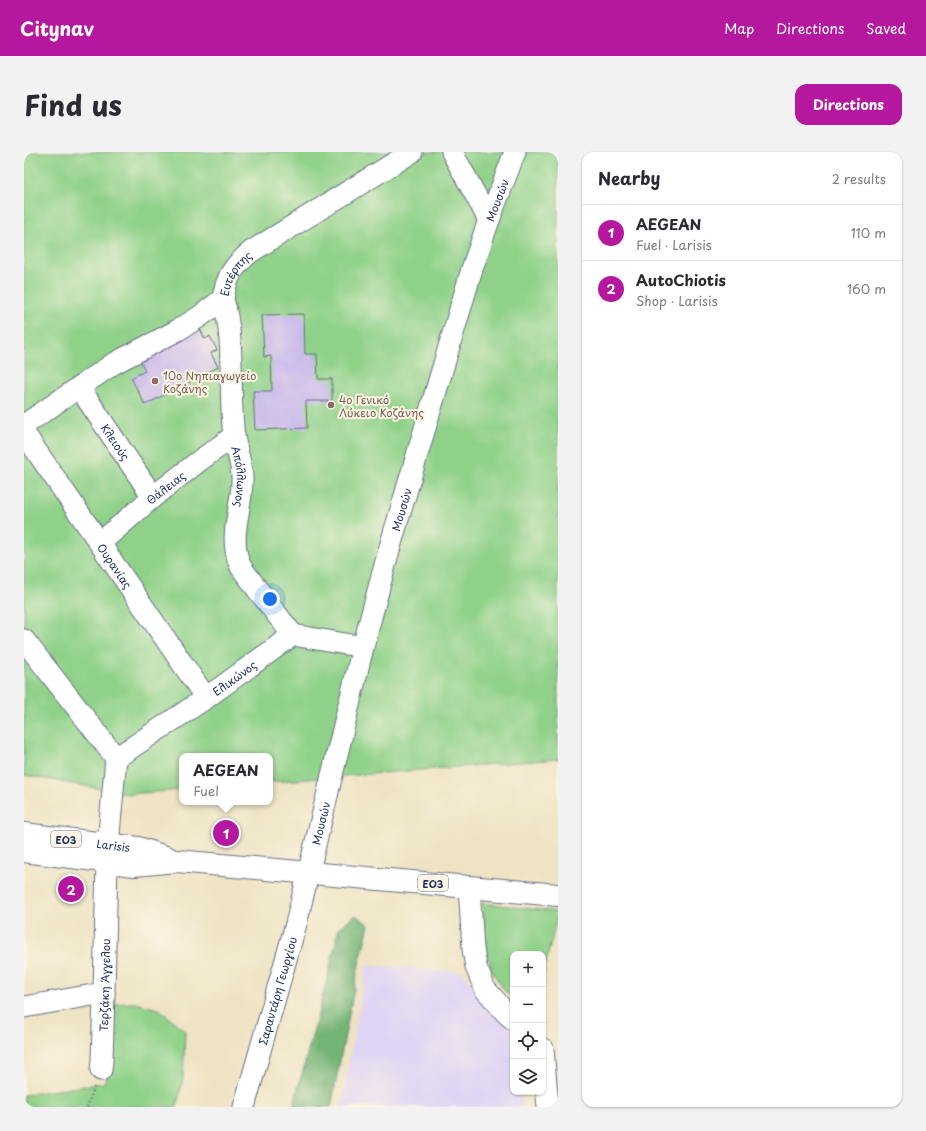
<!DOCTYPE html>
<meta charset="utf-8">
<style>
:root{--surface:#fff;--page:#f2f2f3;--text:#2b2b33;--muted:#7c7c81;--line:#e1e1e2;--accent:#b5179e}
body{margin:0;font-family:"Playpen Sans",sans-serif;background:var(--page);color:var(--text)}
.controls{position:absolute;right:12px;bottom:12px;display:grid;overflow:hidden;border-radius:8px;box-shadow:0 1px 3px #0004}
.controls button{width:36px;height:36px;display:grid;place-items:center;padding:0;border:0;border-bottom:1px solid var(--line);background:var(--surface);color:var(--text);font:20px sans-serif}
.you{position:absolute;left:246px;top:447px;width:14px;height:14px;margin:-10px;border:3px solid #fff;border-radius:50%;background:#1a73e8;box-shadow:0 0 0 6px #1a73e833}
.badge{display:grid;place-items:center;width:26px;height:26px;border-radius:50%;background:var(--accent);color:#fff;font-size:13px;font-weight:700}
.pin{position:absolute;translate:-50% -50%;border:2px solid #fff;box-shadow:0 1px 4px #0006}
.popup{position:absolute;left:155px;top:601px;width:94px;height:52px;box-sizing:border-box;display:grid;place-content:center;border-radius:8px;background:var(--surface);filter:drop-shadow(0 1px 3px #0005);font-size:13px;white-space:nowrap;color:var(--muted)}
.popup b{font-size:15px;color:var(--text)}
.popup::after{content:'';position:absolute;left:50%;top:100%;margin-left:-8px;border:8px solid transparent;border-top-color:var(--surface)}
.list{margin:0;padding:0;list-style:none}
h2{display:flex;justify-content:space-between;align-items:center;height:52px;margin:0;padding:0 16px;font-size:17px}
h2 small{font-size:13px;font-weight:400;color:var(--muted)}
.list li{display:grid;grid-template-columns:26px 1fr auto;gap:12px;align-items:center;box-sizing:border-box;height:56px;padding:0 16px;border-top:1px solid var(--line)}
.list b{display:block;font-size:15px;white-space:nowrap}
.list p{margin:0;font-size:13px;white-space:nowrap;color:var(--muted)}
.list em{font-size:13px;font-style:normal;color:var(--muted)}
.icon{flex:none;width:22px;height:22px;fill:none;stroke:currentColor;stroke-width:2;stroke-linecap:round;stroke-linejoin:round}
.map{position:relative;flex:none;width:534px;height:955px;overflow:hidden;border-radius:12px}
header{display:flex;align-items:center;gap:24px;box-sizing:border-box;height:56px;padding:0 20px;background:var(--accent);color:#fff}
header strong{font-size:19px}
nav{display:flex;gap:22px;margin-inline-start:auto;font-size:14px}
.intro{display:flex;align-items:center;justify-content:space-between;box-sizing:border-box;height:96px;padding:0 24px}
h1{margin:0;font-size:28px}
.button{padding:10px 18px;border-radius:12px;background:var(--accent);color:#fff;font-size:14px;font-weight:700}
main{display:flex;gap:24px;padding:0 24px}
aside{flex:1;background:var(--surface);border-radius:12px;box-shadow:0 1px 3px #0004}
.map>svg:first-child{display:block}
.built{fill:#e0d4f4}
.green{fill:#8fd189;stroke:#558074}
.forest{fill:#73b375;stroke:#47716a}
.building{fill:#c4b3eb}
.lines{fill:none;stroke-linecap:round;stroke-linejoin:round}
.minor-casing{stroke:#656e81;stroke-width:23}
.major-casing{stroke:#656e81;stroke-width:24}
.path{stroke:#656e81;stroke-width:2.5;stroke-dasharray:1 3;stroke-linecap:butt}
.minor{stroke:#fff;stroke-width:21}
.major{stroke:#fff;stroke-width:22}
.education-dot{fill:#8d6e63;stroke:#fcf5e5;stroke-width:1.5}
.labels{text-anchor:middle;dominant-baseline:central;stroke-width:4;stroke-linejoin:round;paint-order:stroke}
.shield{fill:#fcf5e5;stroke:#5e6a86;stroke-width:1}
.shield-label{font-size:10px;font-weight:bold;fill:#1b2f5e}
.street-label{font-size:11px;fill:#1b2f5e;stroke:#fcf5e5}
.education-label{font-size:11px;fill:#785e54;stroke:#fcf5e5;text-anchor:start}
</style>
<header>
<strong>Citynav</strong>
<nav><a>Map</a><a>Directions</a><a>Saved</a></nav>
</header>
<div class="intro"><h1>Find us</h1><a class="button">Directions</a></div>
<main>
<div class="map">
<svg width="534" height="955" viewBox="0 0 534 955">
<rect width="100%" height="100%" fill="#fcf5e5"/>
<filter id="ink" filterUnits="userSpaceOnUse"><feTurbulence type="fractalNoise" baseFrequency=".025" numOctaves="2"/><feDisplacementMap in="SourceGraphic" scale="8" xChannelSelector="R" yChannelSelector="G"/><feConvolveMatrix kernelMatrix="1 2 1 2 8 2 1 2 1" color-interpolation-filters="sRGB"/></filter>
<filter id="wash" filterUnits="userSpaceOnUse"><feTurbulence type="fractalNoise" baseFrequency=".012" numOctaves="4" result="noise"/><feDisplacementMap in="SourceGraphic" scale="16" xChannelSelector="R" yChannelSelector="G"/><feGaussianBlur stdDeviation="0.9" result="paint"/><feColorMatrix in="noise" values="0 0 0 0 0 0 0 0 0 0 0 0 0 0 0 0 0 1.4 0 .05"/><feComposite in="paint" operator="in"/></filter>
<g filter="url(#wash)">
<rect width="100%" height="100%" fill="#eee3c3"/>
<polygon class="built" points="343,813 437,820 489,878 489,940 499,940 497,955 317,955"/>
<g class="green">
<polygon points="0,0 534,0 534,607 246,630 246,604 158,604 158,638 105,642 0,623"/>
<polygon points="458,751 534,760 519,824 519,802 489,802 489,842 482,841 468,819 462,796"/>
<polygon points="111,851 135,857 161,879 159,927 153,955 0,955 0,943 80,931 85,917 89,852"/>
</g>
<polygon class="forest" points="332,763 345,773 334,817 307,955 269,955 302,832 315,775"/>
<g id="blocks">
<g class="building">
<polygon points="280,162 281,202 293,202 294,227 308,227 308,249 282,249 283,276 231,278 229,239 248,239 247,204 240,205 238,163"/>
<polygon points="176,177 181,187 186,184 193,198 187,201 194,215 121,253 107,226 121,219 116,208"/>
<polygon points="193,673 213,675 211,690 192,688"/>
</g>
</g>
</g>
<g filter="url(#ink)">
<use href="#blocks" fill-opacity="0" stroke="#656e81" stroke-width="1"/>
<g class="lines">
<defs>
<g id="minor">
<polyline points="428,0 465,68"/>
<path id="s1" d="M199 147C212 191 204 239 210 284 212 299 219 313 218 329 218 357 204 384 216 413 219 419 225 425 228 430 241 448 256 466 269 483"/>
<path id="s2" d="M55 235 129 345"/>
<path id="s3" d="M0 273 89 212 154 178 175 165 199 147C202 125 210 113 228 99L388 0"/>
<path id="s4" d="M0 281 182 546"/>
<path id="s5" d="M76 391 129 345 175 309 210 284"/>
<polyline points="0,488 92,606"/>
<path id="s6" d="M92 606 182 546 269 483 339 495"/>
<polyline points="84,692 92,606"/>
<polyline points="445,735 449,797 452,815 461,837 482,861 489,867"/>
<polyline points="0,855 80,841"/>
<polyline points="519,897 524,955"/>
<path id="s7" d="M77 918 78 909 80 841 83 709"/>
<path id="s8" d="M220 955 272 772 339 495 365 398 448 117 465 68 491 0"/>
</g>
<g id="major">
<path id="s9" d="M0 682 114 696 144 706"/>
<polyline points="0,699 110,713 153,709 534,743"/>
</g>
</defs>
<use href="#minor" class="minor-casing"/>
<use href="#major" class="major-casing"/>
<polyline class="path" points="63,955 71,933"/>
<use href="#minor" class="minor"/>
<use href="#major" class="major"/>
</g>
</g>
<g class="education-dot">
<circle cx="131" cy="229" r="4"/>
<circle cx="307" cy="253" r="4"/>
</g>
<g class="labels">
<g class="shield">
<rect x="27" y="679" width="30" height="16" rx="3"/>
<rect x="394" y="723" width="30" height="16" rx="3"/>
</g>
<g class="shield-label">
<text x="42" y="687">ΕΟ3</text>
<text x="409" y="731">ΕΟ3</text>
</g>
<g class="street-label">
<text stroke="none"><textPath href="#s8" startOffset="942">Μουσών</textPath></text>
<text stroke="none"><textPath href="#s3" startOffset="265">Ευτέρπης</textPath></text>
<text stroke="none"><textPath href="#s2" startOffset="66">Κλειούς</textPath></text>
<text stroke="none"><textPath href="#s1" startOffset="179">Απόλλωνος</textPath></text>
<text stroke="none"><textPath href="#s5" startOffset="86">Θάλειας</textPath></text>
<text stroke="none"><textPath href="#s8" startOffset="618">Μουσών</textPath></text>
<text stroke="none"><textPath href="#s4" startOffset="161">Ουρανίας</textPath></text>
<text stroke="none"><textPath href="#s6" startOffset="143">Ελικώνος</textPath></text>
<text stroke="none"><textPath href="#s8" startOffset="294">Μουσών</textPath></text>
<text stroke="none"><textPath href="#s9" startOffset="90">Larisis</textPath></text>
<text stroke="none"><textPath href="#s7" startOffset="85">Τερζάκη Άγγελου</textPath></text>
<text stroke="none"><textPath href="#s8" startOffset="121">Σαραντάρη Γεωργίου</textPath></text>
</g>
<g class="education-label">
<text x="139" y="223">10ο Νηπιαγωγείο<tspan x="139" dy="13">Κοζάνης</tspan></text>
<text x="315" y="247">4ο Γενικό<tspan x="315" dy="13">Λύκειο Κοζάνης</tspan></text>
</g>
</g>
</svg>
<div class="controls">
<button>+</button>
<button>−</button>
<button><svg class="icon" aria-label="locate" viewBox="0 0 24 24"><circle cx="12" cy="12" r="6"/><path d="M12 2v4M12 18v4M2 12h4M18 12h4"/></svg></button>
<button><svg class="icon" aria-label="layers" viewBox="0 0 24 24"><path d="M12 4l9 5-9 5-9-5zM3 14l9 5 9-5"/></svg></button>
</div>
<div class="you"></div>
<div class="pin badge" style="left:202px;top:681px">1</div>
<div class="popup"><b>AEGEAN</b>Fuel</div>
<div class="pin badge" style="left:47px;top:737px">2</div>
</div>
<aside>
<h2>Nearby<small>2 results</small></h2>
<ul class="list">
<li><span class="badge">1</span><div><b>AEGEAN</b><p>Fuel · Larisis</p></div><em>110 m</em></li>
<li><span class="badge">2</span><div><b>AutoChiotis</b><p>Shop · Larisis</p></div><em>160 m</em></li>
</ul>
</aside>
</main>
